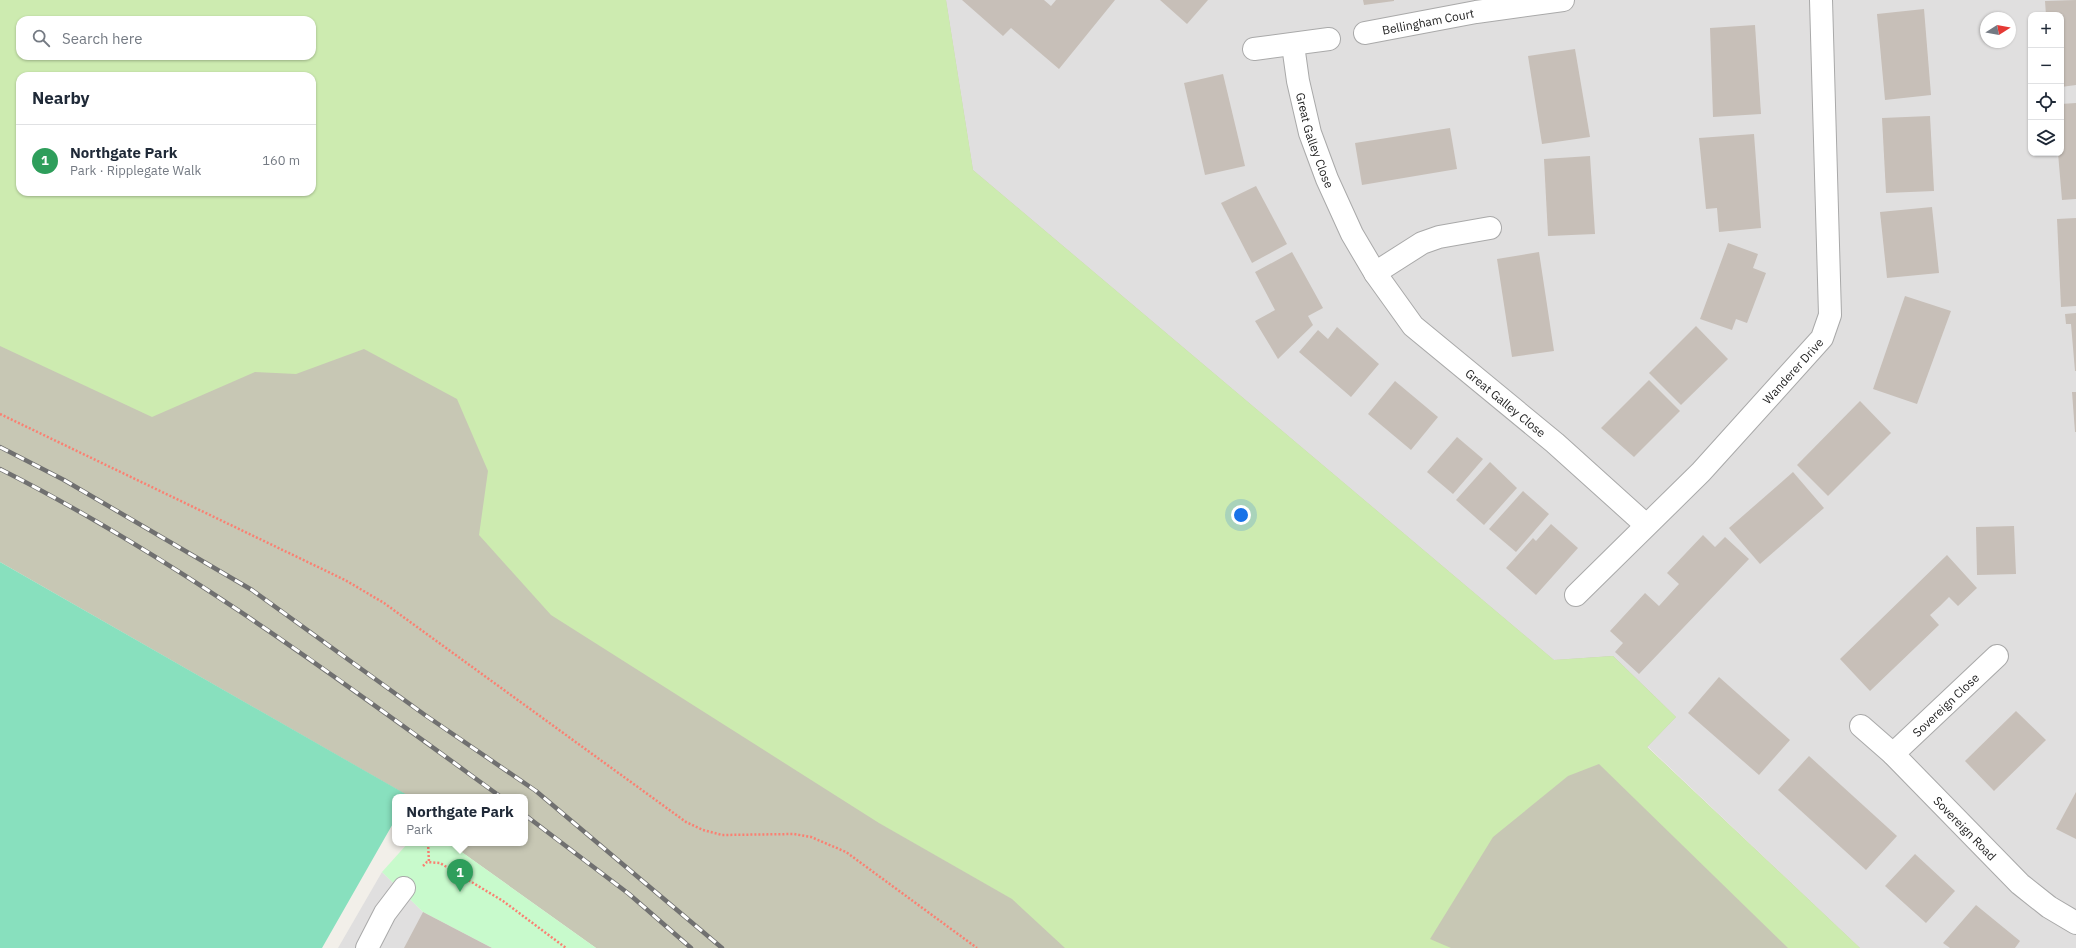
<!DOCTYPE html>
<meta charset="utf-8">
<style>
:root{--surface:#fff;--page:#f2f2f3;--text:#1f2937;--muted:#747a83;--line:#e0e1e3;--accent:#db2777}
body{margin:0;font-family:"IBM Plex Sans",sans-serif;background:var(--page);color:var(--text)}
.controls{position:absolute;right:12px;top:12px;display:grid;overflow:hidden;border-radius:8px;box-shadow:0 1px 3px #0004}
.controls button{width:36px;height:36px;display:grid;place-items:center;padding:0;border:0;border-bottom:1px solid var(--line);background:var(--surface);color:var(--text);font:20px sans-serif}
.compass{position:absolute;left:1980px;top:12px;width:36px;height:36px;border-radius:50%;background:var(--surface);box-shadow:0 1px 3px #0004;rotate:79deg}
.you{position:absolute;left:1241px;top:515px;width:14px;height:14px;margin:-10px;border:3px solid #fff;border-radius:50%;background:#1a73e8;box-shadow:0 0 0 6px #1a73e833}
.badge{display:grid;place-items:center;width:26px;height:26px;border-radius:50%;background:var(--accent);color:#fff;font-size:13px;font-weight:700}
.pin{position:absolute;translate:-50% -33px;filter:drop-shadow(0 1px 2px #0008)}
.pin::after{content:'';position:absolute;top:21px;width:14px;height:12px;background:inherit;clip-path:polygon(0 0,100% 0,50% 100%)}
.popup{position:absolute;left:392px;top:794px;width:136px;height:52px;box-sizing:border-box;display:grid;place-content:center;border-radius:8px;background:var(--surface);filter:drop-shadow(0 1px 3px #0005);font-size:13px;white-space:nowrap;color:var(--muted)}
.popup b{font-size:15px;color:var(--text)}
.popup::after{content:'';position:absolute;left:50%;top:100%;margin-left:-8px;border:8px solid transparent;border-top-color:var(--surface)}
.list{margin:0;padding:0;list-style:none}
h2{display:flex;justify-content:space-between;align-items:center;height:52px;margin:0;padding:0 16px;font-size:17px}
h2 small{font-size:13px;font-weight:400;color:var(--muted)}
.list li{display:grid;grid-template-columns:26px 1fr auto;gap:12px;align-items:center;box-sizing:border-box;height:72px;padding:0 16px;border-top:1px solid var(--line)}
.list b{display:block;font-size:15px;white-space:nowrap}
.list p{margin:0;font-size:13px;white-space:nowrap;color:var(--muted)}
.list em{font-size:13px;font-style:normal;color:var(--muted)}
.icon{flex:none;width:22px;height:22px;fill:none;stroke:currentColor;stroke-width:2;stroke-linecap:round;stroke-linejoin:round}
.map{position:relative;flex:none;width:2076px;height:948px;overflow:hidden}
.search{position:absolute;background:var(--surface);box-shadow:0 1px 3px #0004;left:16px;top:16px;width:300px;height:44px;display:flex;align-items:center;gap:10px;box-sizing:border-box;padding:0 14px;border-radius:12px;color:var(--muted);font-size:15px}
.panel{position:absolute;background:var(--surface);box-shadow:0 1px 3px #0004;left:16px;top:72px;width:300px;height:124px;border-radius:12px}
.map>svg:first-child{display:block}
.residential{fill:#e0dfdf;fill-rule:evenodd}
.construction{fill:#c7c7b4;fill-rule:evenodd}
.grass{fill:#cdebb0;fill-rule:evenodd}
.park{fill:#c8facc}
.pitch{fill:#88e0be}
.building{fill:#c7bfb8}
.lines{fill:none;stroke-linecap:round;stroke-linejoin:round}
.minor-casing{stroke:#a9a9a9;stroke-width:24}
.path{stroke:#fa8072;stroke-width:2.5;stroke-dasharray:2 2;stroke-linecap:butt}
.minor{stroke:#fff;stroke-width:22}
.rail-casing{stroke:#707070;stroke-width:4.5}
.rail{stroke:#fff;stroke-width:3;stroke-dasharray:9;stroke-linecap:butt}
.labels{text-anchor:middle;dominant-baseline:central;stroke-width:3;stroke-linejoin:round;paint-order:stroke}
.street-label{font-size:12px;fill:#222;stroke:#fff}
</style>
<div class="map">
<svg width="2076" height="948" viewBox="0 0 2076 948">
<rect width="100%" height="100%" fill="#f2efe9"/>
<g class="residential">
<path d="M946 0H2076V948H1860L1647 746 1676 717 1613 657 1554 660 973 170ZM2031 15H2061V153H2031ZM1986 18H2010V42H1986Z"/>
<polygon points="382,872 423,912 492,948 338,948"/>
</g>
<path class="construction" d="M0 0H946L973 170 1554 660 1613 656 1676 717 1647 747 1860 948H596L449 843H525V797H410L0 562ZM20 20H312V56H20ZM20 76H312V192H20Z"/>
<path class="grass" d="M0 0H946L973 170 1554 660 1613 656 1676 717 1647 747 1860 948H1788L1599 764 1568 776 1493 837 1430 939 1451 948H1065L1012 899 879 823 551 615 479 535 488 471 457 399 364 349 296 374 255 372 152 417 0 346ZM20 20H312V56H20ZM20 76H312V192H20Z"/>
<polygon class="park" points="408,843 449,843 596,948 492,948 423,912 382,872"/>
<polygon class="pitch" points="0,562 409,796 395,797 395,820 322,948 0,948"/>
<g class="building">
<polygon points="962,0 1044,0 1051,6 1056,0 1115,0 1059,69 1011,28 1003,36"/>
<polygon points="1160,0 1208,0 1187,24"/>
<polygon points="1363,0 1394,0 1394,1 1364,5"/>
<polygon points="2076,0 2076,85 2061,87 2061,15 2046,15 2045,1"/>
<polygon points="1924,9 1931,95 1885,100 1877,14"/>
<polygon points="1755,25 1761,114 1713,117 1710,28"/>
<polygon points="1575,49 1590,137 1542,144 1528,56"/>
<polygon points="1223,74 1245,166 1205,175 1184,83"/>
<polygon points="2076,103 2076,199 2062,200 2058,153 2061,153 2061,104"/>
<polygon points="1930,116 1934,191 1886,193 1882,118"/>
<polygon points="1450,128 1457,169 1362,185 1355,143"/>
<polygon points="1754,134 1761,228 1719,232 1717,208 1706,209 1699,138"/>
<polygon points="1590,156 1595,234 1548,236 1544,159"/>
<polygon points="1256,186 1287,244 1252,263 1221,203"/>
<polygon points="1932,207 1939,273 1887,278 1880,212"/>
<polygon points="2076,218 2076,306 2061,307 2057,219"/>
<polygon points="1728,243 1758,254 1753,268 1766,273 1747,323 1736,319 1732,330 1700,319"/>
<polygon points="1292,252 1323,308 1308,316 1313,325 1278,359 1255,321 1275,310 1255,272"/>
<polygon points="1539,252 1554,351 1512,357 1497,259"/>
<polygon points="1905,296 1951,311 1917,404 1873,389"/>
<polygon points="2076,313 2076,371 2075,371 2071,324 2066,324 2065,314"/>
<polygon points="1696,326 1728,359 1681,405 1649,373"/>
<polygon points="1337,327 1379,364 1351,397 1299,352 1318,330 1328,339"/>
<polygon points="1649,380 1680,411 1634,457 1601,428"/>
<polygon points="1395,381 1438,417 1411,450 1368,414"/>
<polygon points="2072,392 2076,392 2076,432 2075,432"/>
<polygon points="1860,401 1891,433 1828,496 1797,465"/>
<polygon points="1457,437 1483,459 1453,494 1427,472"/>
<polygon points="1490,462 1517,488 1484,525 1456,500"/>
<polygon points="1793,472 1824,508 1760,564 1729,528"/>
<polygon points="1523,491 1549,514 1516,552 1489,529"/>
<polygon points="1551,524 1578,548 1536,595 1506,568 1533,538 1536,541"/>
<polygon points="2014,526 2016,574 1977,575 1976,527"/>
<polygon points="1703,535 1715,547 1725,537 1749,559 1639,674 1615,652 1623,643 1610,631 1645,593 1659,606 1679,584 1667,573"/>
<polygon points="1947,555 1977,588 1958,606 1949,597 1940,606 1930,615 1939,625 1870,691 1840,659"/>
<polygon points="1719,677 1790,740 1759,775 1688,713"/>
<polygon points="2016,711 2046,740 1994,791 1965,761"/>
<polygon points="1809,756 1897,836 1866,870 1778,790"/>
<polygon points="2076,792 2076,839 2056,829"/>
<polygon points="1915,854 1955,891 1926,923 1885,886"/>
<polygon points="1976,905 2020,941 2015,948 1950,948 1943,943"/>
<polygon points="423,912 492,948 404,948"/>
</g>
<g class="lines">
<defs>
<g id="minor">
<path id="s1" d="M1365 33 1476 12 1563 0"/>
<path id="s2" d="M1293 45 1298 81 1310 133 1327 179 1352 234 1375 273 1413 326 1555 443 1646 525"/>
<polyline points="1254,49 1329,39"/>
<polyline points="1375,273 1422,243 1439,237 1490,228"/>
<path id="s3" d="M1576 595 1701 472 1822 338 1830 315 1821 0"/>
<path id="s4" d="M1861 726 1893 754 2020 884 2049 907 2076 923"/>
<path id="s5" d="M1893 754 1997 656"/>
<polyline points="367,948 385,913 404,888"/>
</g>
</defs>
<use href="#minor" class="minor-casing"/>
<g class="path">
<polyline points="0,414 345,580 384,603 686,822 703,830 722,835 794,834 811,837 846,852 977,948"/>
<polyline points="428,843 429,862"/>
<polyline points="423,866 427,862 440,863 503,901 566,948"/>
</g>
<use href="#minor" class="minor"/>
<defs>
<g id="rail">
<polyline points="0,447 64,480 252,590 425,715 536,791 722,948"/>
<path d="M0 469C178 559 340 680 501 797"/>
<polyline points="525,815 629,894 691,948"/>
</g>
</defs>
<use href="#rail" class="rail-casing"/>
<use href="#rail" class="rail"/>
</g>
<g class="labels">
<g class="street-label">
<text stroke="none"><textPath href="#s1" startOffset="64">Bellingham Court</textPath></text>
<text stroke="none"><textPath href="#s2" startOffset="98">Great Galley Close</textPath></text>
<text stroke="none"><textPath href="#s3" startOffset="312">Wanderer Drive</textPath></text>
<text stroke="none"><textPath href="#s2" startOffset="430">Great Galley Close</textPath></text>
<text stroke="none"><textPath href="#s5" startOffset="72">Sovereign Close</textPath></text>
<text stroke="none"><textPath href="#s4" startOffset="146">Sovereign Road</textPath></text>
</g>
</g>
</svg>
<div class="controls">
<button>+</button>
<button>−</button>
<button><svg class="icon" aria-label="locate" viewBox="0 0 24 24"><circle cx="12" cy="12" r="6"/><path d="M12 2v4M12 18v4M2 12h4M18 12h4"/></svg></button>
<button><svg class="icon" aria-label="layers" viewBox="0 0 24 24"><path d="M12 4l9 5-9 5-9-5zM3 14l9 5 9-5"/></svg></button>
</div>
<svg class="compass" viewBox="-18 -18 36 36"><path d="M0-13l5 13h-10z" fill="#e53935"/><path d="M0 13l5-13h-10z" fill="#747a83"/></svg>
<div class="you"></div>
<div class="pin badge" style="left:460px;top:892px;background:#2e9e5b">1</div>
<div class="popup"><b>Northgate Park</b>Park</div>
<div class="search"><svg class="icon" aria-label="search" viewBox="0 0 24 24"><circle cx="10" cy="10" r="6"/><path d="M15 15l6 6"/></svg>Search here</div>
<section class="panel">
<h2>Nearby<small></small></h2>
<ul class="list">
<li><span class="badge" style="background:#2e9e5b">1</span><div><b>Northgate Park</b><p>Park · Ripplegate Walk</p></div><em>160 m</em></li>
</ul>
</section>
</div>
